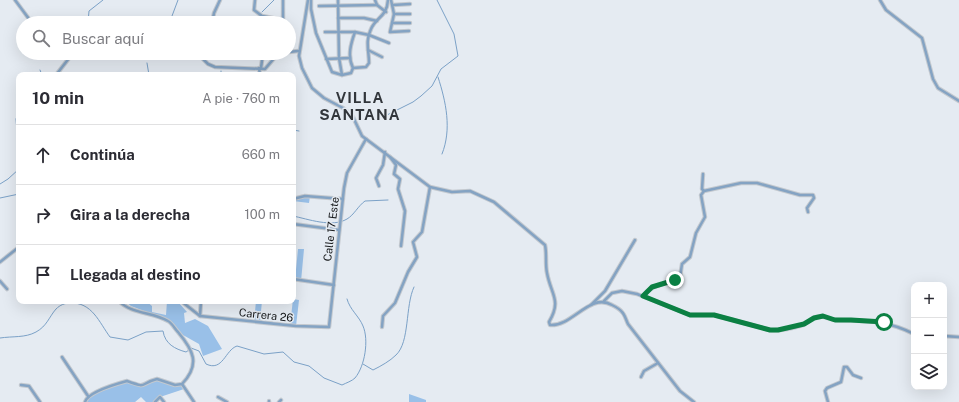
<!DOCTYPE html>
<html lang="es">
<meta charset="utf-8">
<style>
:root{--surface:#fff;--page:#f2f2f3;--text:#2b2b33;--muted:#7c7c81;--line:#e1e1e2}
body{margin:0;font-family:"Public Sans",sans-serif;background:var(--page);color:var(--text)}
.controls{position:absolute;right:12px;bottom:12px;display:grid;overflow:hidden;border-radius:8px;box-shadow:0 4px 16px #0002}
.controls button{width:36px;height:36px;display:grid;place-items:center;padding:0;border:0;border-bottom:1px solid var(--line);background:var(--surface);color:var(--text);font:20px sans-serif}
.stop{position:absolute;width:12px;height:12px;margin:-9px;border:3px solid #0b8043;border-radius:50%;background:#fff}
.stop.end{background:#0b8043;border-color:#fff;box-shadow:0 1px 4px #0008}
.list{margin:0;padding:0;list-style:none}
h2{display:flex;justify-content:space-between;align-items:center;height:52px;margin:0;padding:0 16px;font-size:17px}
h2 small{font-size:13px;font-weight:400;color:var(--muted)}
.list li{display:grid;grid-template-columns:26px 1fr auto;gap:12px;align-items:center;box-sizing:border-box;height:60px;padding:0 16px;border-top:1px solid var(--line)}
.list b{display:block;font-size:15px;white-space:nowrap}
.list em{font-size:13px;font-style:normal;color:var(--muted)}
.icon{flex:none;width:22px;height:22px;fill:none;stroke:currentColor;stroke-width:2;stroke-linecap:round;stroke-linejoin:round}
.map{position:relative;flex:none;width:959px;height:402px;overflow:hidden}
.search{position:absolute;background:var(--surface);box-shadow:0 4px 16px #0002;left:16px;top:16px;width:280px;height:44px;display:flex;align-items:center;gap:10px;box-sizing:border-box;padding:0 14px;border-radius:22px;color:var(--muted);font-size:15px}
.panel{position:absolute;background:var(--surface);box-shadow:0 4px 16px #0002;left:16px;top:72px;width:280px;height:232px;border-radius:8px}
.map>svg:first-child{display:block}
.green{fill:#99c0e8}
.lines{fill:none;stroke-linecap:round;stroke-linejoin:round}
.stream{stroke:#7ba1c7;stroke-width:1}
.minor-casing{stroke:#c4c9cf;stroke-width:4.5}
.minor{stroke:#84a3c3;stroke-width:2.5}
.route{stroke:#0b8043;stroke-width:5}
.labels{text-anchor:middle;dominant-baseline:central;stroke-width:3;stroke-linejoin:round;paint-order:stroke}
.street-label{font-size:11px;fill:#151719;stroke:#e5ebf2}
.district-label{font-size:15px;font-weight:bold;letter-spacing:1px;fill:#32363b;stroke:#e5ebf2}
</style>
<div class="map">
<svg width="959" height="402" viewBox="0 0 959 402">
<rect width="100%" height="100%" fill="#e5ebf2"/>
<g class="green">
<polygon points="310,196 309,203 293,201 293,199"/>
<polygon points="298,249 304,249 301,281 295,280"/>
<polygon points="293,299 299,300 296,326 290,326"/>
<polygon points="125,301 146,301 152,306 152,312 166,315 167,301 178,302 187,312 184,313 185,323 195,319 208,326 222,349 203,356 199,344 183,335 171,321 131,306"/>
<polygon points="256,301 262,301 260,322 254,322"/>
<path d="M154 380 175 385 182 384 184 389 160 397 155 402H146L141 397 135 402H85C87 394 118 381 127 381 132 381 136 387 142 386Z"/>
<polygon points="409,394 426,400 426,402 409,402"/>
</g>
<g class="lines">
<g class="stream">
<polyline points="262,12 274,0"/>
<polyline points="88,23 89,11 103,0"/>
<polyline points="172,23 172,16 178,0"/>
<polyline points="256,23 260,15"/>
<polyline points="252,53 253,55"/>
<polyline points="147,63 149,75"/>
<polyline points="40,70 42,75"/>
<polyline points="221,75 221,71"/>
<path d="M438 77C446 102 452 129 442 154"/>
<polyline points="19,111 16,119 19,158"/>
<polyline points="387,115 413,102 421,96 432,86 441,69 458,56 454,34 437,0"/>
<polyline points="293,130 299,131"/>
<polyline points="0,184 8,179 19,169"/>
<polyline points="0,198 19,194"/>
<path d="M293 216C308 219 332 228 347 219 354 215 358 206 365 201L388 200"/>
<path d="M0 338C13 336 25 338 36 332 47 326 49 317 56 309 60 305 65 303 70 303 92 302 99 322 110 337L128 340 146 332 163 331C165 344 175 349 186 352L189 350"/>
<path d="M191 348 199 351 206 364C223 372 225 350 237 346L264 354 283 352 294 362 309 366 324 378 342 385C346 383 352 381 355 378 365 366 369 340 363 326 359 316 350 310 347 299"/>
<path d="M363 364 373 370C381 366 390 361 396 355 410 342 405 306 414 287"/>
</g>
<defs>
<g id="minor">
<polyline points="15,0 32,23"/>
<polyline points="255,0 254,10 262,16 283,20"/>
<path d="M308 0 299 56 302 68 312 88 324 98 343 108 353 117 362 136 430 187 452 192 470 191 494 202 545 245C547 254 545 264 547 273 551 295 562 300 549 322L550 325C572 327 590 292 612 305 616 307 620 309 622 312 625 315 626 320 628 324L680 391 694 402"/>
<path d="M311 0V9L316 33 332 72 342 75 351 73 353 68C347 56 351 43 355 32"/>
<polyline points="338,0 339,58 342,75"/>
<polyline points="375,0 377,5 386,12"/>
<polyline points="391,0 394,14 390,32 409,31"/>
<polyline points="880,0 886,10 922,38 933,79 938,88 959,101"/>
<polyline points="393,5 410,4"/>
<polyline points="319,6 377,5"/>
<polyline points="394,14 410,14"/>
<polyline points="338,18 364,18 377,21"/>
<polyline points="212,23 214,13 220,0"/>
<polyline points="281,23 283,20 283,0"/>
<polyline points="392,23 410,23"/>
<polyline points="325,32 355,32 369,35 389,43"/>
<polyline points="368,50 382,57"/>
<polyline points="289,52 298,51"/>
<polyline points="117,53 155,55 167,53"/>
<polyline points="197,53 208,64 215,67 265,69 276,56 284,53"/>
<polyline points="326,59 350,58"/>
<polyline points="259,68 260,75"/>
<polyline points="261,68 263,53"/>
<path d="M353 68 366 67 369 63C369 51 365 41 371 29 376 17 387 17 388 0"/>
<polyline points="56,75 73,53"/>
<polyline points="390,157 396,165 394,174 400,179 398,189 405,211 401,246"/>
<polyline points="703,174 702,189 704,191"/>
<polyline points="379,186 376,178 383,165 385,152"/>
<polyline points="293,199 305,196 343,199"/>
<polyline points="293,224 339,230"/>
<polyline points="0,262 19,247"/>
<polyline points="293,279 334,285"/>
<polyline points="0,281 7,289"/>
<path d="M643 296C652 283 668 285 680 277L682 264 690 257 696 233 705 217 701 195 704 191 741 183H757L800 195H813L814 198 807 208 808 212"/>
<polyline points="181,301 200,316 296,326 329,327 344,188 347,173 366,139"/>
<path d="M604 301 612 293 622 291 637 294 690 315H714L770 330C781 331 793 328 803 325 808 323 811 318 816 317 824 315 829 320 837 320 866 321 887 320 914 334"/>
<polyline points="591,305 605,291 635,240"/>
<polyline points="200,316 201,301"/>
<polyline points="382,327 383,316 395,303 408,272 417,257 413,242 422,232 430,187"/>
<polyline points="944,336 959,337"/>
<polyline points="62,357 88,396"/>
<polyline points="641,377 644,371 658,363"/>
<polyline points="182,384 194,402"/>
<polyline points="21,385 29,386 40,402"/>
<polyline points="218,397 227,402"/>
<path d="M85 402C88 392 116 384 127 381 149 389 138 384 157 379L175 385 182 384C201 364 193 350 178 332 175 329 172 323 168 321 153 312 131 314 119 301"/>
<polyline points="155,402 160,397 164,402"/>
<polyline points="269,402 269,401"/>
<polyline points="279,402 281,400"/>
<polyline points="828,402 825,391 827,388 841,382 844,367 847,367 853,375 861,378"/>
</g>
</defs>
<use href="#minor" class="minor-casing"/>
<use href="#minor" class="minor"/>
</g>
<g class="lines">
<polyline class="route" points="675,280 652,287 643,296 690,315 714,315 770,330 778,330 804,324 814,318 823,316 835,320 851,320 884,322"/>
</g>
<g class="labels">
<g class="street-label">
<text transform="translate(331 229) rotate(-83)">Calle 17 Este</text>
<text transform="translate(266 315) rotate(6)">Carrera 26</text>
</g>
<g class="district-label">
<text x="360" y="97">VILLA<tspan x="360" dy="17">SANTANA</tspan></text>
</g>
</g>
</svg>
<div class="controls">
<button>+</button>
<button>−</button>
<button><svg class="icon" aria-label="layers" viewBox="0 0 24 24"><path d="M12 4l9 5-9 5-9-5zM3 14l9 5 9-5"/></svg></button>
</div>
<div class="stop" style="left:884px;top:322px"></div>
<div class="stop end" style="left:675px;top:280px"></div>
<div class="search"><svg class="icon" aria-label="search" viewBox="0 0 24 24"><circle cx="10" cy="10" r="6"/><path d="M15 15l6 6"/></svg>Buscar aquí</div>
<section class="panel">
<h2>10 min<small>A pie · 760 m</small></h2>
<ul class="list">
<li><svg class="icon" aria-label="ahead" viewBox="0 0 24 24"><path d="M12 20V5M6 11l6-6 6 6"/></svg><div><b>Continúa</b></div><em>660 m</em></li>
<li><svg class="icon" aria-label="right" viewBox="0 0 24 24"><path d="M7 20v-9h11M14 6l5 5-5 5"/></svg><div><b>Gira a la derecha</b></div><em>100 m</em></li>
<li><svg class="icon" aria-label="arrive" viewBox="0 0 24 24"><path d="M6 21V4h12l-3 4 3 4H6"/></svg><div><b>Llegada al destino</b></div></li>
</ul>
</section>
</div>
